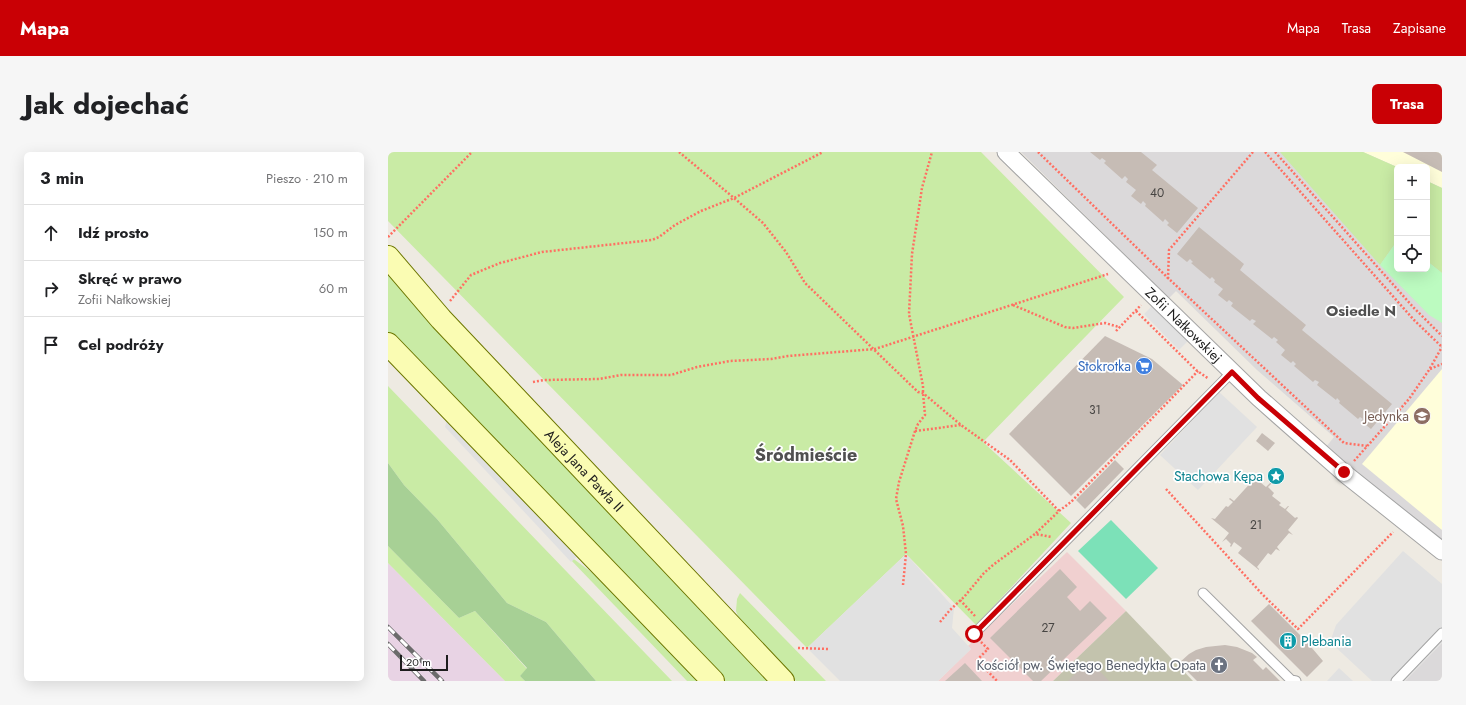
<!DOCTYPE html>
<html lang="pl">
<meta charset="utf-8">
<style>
:root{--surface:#fff;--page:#f6f6f6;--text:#202124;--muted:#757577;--line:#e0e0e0;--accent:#c90005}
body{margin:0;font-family:Jost,sans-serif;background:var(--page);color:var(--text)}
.controls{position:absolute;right:12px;top:12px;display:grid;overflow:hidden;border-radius:6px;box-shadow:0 4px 16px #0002}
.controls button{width:36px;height:36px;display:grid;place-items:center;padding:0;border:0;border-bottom:1px solid var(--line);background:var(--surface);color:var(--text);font:20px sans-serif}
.scale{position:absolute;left:12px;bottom:10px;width:48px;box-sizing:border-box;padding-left:4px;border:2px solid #1d1d1d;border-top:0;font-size:11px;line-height:14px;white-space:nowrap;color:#1d1d1d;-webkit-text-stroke:3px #fff;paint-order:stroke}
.stop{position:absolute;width:12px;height:12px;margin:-9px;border:3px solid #c90005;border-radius:50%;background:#fff}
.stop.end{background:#c90005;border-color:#fff;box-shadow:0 1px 4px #0008}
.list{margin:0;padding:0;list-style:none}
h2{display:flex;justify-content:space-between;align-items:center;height:52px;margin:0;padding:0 16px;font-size:17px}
h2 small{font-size:13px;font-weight:400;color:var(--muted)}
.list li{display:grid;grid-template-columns:26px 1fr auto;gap:12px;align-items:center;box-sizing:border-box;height:56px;padding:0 16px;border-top:1px solid var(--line)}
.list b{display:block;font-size:15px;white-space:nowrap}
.list p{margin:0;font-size:13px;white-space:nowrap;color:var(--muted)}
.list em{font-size:13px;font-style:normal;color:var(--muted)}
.icon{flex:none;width:22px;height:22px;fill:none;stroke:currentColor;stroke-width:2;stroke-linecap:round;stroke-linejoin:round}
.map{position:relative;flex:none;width:1054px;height:529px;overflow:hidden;border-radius:6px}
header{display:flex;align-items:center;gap:24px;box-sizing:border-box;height:56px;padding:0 20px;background:var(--accent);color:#fff}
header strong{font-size:19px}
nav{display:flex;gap:22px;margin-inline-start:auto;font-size:14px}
.intro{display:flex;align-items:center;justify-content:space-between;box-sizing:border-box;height:96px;padding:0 24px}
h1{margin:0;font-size:28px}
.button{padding:10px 18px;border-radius:6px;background:var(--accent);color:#fff;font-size:14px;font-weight:700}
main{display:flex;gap:24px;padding:0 24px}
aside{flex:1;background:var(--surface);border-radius:6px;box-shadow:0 4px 16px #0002}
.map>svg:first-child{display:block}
.residential{fill:#dbd9da;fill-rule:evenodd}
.commercial{fill:#f0d0d0}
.industrial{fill:#e8d3e4}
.education{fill:#fffeda}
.construction{fill:#c3c3ad}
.grass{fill:#c9eba5}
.forest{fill:#a7d095}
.park{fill:#bcfbc0}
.pitch{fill:#7ce1b8}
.parking{fill:#e1e1e1}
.building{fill:#c6bcb5}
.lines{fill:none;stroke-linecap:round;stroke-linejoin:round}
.lane-casing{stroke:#a4a4a4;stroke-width:11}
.street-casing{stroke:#a4a4a4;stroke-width:19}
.secondary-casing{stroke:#6d7701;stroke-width:24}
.path{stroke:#ff6f62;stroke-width:2.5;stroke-dasharray:2 2;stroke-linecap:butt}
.lane{stroke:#fff;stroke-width:9}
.street{stroke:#fff;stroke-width:17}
.secondary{stroke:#fafcb3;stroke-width:22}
.rail-casing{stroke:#6b6b6b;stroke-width:4.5}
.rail{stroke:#fff;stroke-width:3;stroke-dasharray:9;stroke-linecap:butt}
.route{stroke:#c90005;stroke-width:5}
.labels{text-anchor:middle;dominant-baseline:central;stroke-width:3.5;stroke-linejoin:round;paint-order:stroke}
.number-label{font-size:12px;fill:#474543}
.street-label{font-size:14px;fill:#1d1d1d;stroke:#fff}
.shop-label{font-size:14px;fill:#366cbe;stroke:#fff;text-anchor:end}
.education-label{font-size:14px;fill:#785e54;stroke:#fff;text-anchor:end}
.culture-label{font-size:14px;fill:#0d838f;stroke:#fff;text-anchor:end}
.worship-label{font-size:14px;fill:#5b616d;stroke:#fff;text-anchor:end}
.neighbourhood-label{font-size:15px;font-weight:bold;fill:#505050;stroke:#fff}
.district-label{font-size:18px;font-weight:bold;fill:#505050;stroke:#fff}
</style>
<header>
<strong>Mapa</strong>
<nav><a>Mapa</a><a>Trasa</a><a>Zapisane</a></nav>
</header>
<div class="intro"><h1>Jak dojechać</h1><a class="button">Trasa</a></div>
<main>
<aside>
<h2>3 min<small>Pieszo · 210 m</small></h2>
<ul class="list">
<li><svg class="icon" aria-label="ahead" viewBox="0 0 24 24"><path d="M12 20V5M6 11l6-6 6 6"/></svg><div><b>Idź prosto</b></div><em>150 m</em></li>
<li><svg class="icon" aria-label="right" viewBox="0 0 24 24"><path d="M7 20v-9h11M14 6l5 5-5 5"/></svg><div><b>Skręć w prawo</b><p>Zofii Nałkowskiej</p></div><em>60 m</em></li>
<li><svg class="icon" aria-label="arrive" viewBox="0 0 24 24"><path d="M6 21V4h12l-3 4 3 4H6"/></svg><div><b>Cel podróży</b></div></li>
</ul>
</aside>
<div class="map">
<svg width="1054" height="529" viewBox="0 0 1054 529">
<rect width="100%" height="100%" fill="#eeeae2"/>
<g class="residential">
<path d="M633 0H1054V389L938 295 946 285 869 218 788 139 781 146ZM1009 15H1039V117H1009Z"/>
<polygon points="1054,491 1054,529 1017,529"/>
</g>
<polygon class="commercial" points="679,400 738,459 665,529 550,529 583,497 580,494"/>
<polygon class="industrial" points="0,411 117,529 0,529"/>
<g class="education">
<polygon points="975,0 1054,0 1054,36 1039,29 1039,15 1009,15"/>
<polygon points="1054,217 1054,378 974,312"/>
</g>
<polygon class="construction" points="738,459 805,529 665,529"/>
<g class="grass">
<polygon points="0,0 593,0 736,145 595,290 683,371 588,473 518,402 419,496 0,69"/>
<polygon points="892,0 975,0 1009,15 1009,89 992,113"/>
<polygon points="1039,29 1054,36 1054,121 1039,109"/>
<polygon points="0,113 383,529 335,529 0,180"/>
<polygon points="0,234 284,529 208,529 158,470 119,451 49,367 16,333 0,311"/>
<polygon points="0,394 71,466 87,459 139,517 132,524 137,529 117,529 0,411"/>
<polygon points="183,405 218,431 312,529 299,529 182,407"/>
<polygon points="352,441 438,529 408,529 353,472 348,459 349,447"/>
</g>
<polygon class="forest" points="0,311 16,333 49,367 119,451 158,470 208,529 137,529 132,524 139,516 87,459 71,466 0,394"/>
<polygon class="park" points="1009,89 1009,117 1039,117 1039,109 1054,121 1054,171 1041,163 992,113"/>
<polygon class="pitch" points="723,368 770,416 738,447 690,399"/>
<g class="parking">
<polygon points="765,153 800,189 791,198 756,162"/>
<polygon points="831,240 869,275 810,338 772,303"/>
<polygon points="60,265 193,401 183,410 57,275"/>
<polygon points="1015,399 1054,432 1054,491 1017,529 984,529 942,490 948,473"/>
<polygon points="518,402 566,456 564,476 583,497 550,529 452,529 419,496"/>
<polygon points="951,516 965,529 939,529"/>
</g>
<g class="building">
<polygon points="702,0 753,0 769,13 764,18 810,56 789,81 779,73 781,71 777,67 775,70 757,54 758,52 755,49 753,52 743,44 748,38 738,30 740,27 737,24 734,27 716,11 718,9 714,6 712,8"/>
<polygon points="1015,0 1054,0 1054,20"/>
<polygon points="811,75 856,112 852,118 918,173 914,178 1004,252 983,277 973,269 975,267 972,265 970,267 951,251 952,249 949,246 948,248 929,233 931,230 927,228 925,230 906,214 908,212 905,209 903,211 893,203 897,198 888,190 890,188 886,185 884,187 865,172 868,169 864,167 862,169 843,154 845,151 841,148 839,150 830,143 835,137 826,130 827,128 824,125 822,127 803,111 805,110 802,107 799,110 789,102"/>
<polygon points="717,184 764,207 795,233 683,344 621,282"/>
<polygon points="874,281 887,291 880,299 868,289"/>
<polygon points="727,308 736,317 697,357 688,348"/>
<polygon points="867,326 878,335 883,330 884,331 880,335 886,341 884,344 893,351 891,353 897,357 900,354 901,354 898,358 907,366 909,365 910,366 900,378 905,383 901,381 889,395 892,399 888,397 883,403 880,401 869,415 871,417 871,418 850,401 854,396 846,390 843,395 842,394 843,392 838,387 834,390 841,381 823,366 827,367 838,354 840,355 845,350 841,347 842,346 846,349"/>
<polygon points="672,417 689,435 679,445 692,459 702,449 719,466 653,529 645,529 602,486"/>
<polygon points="881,452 918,489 935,509 919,525 863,469"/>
<polygon points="837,493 849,495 864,501 869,505 865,508 875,518 878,515 892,529 809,529 791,511 801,502 808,498 818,495"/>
<polygon points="701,508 721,529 680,529"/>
<polygon points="577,511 594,529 557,529"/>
</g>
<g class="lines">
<defs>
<g id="lane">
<polyline points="815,441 903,528 908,529"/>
<polyline points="586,482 843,221"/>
<polyline points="1008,529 1054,481"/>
</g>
<g id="street">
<path id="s1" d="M618 0 871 246 956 321 1054 399"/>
</g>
<g id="secondary">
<path id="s2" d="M0 105 53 167 395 529"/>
<polyline points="0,192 325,529"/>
</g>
</defs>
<use href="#lane" class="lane-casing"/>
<use href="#street" class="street-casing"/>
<use href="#secondary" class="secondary-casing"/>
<g class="path">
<polyline points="291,0 346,46 375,71 398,100 417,131 530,240 535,241 573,273 622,308 671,359 647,382"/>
<polyline points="650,0 780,126 778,128"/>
<polyline points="865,0 781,98 780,126 956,291 979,294"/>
<polyline points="877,0 1026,168 1054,195"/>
<polyline points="887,0 1026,156 1054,184"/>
<polyline points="0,85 84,0"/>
<polyline points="62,149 83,123 112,111 154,100 264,88 271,85 287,73 313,59 346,46 435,0"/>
<polyline points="625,153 677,175 685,176 717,171 731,175"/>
<polyline points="748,159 808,218 821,227"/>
<polyline points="728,179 753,153"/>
<polyline points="1042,217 1054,212"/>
<polyline points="145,230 156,228 211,227 233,223 283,223 309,215 342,209 383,207 400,204 487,197 720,122"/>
<polyline points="527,279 573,273"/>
<polyline points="966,309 1021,247 1041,218 1054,195"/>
<polyline points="778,337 875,443 910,477 1005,380"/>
<polyline points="671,359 683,350 810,219"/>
<polyline points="515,433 518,402 515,374 508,347 511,330 527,279 530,272 537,263 535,241 535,234 521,162 524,102 534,36 544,0"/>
<polyline points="572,448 587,464"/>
<polyline points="552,470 562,458 576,445 596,421 605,413 647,382 664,385"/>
<polyline points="593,490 600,497 589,508 609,529"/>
<polyline points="410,496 441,497"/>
</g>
<use href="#lane" class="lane"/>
<use href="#street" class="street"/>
<use href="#secondary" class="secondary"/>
<defs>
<g id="rail">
<polyline points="0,475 54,529"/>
<polyline points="0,492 36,529"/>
</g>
</defs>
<use href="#rail" class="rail-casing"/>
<use href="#rail" class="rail"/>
</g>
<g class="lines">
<polyline class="route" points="586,482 844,220 870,246 956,320"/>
</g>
<defs>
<symbol id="supermarket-disc" viewBox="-11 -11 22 22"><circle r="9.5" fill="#3f7fe0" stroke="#fff"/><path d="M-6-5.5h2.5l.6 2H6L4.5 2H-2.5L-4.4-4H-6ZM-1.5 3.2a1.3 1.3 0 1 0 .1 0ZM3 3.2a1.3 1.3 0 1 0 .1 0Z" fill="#fff"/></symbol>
<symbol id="school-disc" viewBox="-11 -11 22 22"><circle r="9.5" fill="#8d6e63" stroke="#fff"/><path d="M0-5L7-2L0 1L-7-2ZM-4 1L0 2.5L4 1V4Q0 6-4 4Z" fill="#fff"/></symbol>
<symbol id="sight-disc" viewBox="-11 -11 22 22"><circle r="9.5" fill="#0f9aa8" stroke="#fff"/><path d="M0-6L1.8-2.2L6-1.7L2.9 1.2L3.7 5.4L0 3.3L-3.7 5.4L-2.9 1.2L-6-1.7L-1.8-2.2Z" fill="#fff"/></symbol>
<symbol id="building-disc" viewBox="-11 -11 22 22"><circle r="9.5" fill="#0f9aa8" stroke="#fff"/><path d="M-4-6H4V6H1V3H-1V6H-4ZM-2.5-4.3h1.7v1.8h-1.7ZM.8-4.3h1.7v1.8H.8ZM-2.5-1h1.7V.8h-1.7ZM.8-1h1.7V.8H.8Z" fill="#fff"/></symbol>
<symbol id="church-disc" viewBox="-11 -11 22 22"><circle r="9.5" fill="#6b7280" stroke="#fff"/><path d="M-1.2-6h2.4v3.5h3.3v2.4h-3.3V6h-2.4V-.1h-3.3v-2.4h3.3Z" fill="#fff"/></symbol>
</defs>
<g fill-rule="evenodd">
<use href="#supermarket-disc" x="746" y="204" width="20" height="20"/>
<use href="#school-disc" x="1024" y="254" width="20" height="20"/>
<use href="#sight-disc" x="878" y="314" width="20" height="20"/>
<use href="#building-disc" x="890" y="479" width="20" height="20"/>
<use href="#church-disc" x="821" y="503" width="20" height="20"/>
</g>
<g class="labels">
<g class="number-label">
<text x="769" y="41">40</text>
<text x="707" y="258">31</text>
<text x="868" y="373">21</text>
<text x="660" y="476">27</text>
</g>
<g class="street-label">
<text stroke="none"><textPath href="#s1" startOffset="248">Zofii Nałkowskiej</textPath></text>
<text stroke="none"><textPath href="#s2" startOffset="290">Aleja Jana Pawła II</textPath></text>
</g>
<g class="shop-label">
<text x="743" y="214">Stokrotka</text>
</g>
<g class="education-label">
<text x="1021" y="264">Jedynka</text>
</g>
<g class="culture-label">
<text x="875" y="324">Stachowa Kępa</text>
<text x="913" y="489" text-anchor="start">Plebania</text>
</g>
<g class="worship-label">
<text x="818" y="513">Kościół pw. Świętego Benedykta Opata</text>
</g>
<g class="neighbourhood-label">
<text x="973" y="159">Osiedle N</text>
</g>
<g class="district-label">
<text x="418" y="303">Śródmieście</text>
</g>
</g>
</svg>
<div class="controls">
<button>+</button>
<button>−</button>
<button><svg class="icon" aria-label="locate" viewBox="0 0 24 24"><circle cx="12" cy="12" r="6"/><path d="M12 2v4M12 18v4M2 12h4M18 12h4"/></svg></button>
</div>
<div class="scale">20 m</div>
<div class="stop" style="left:586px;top:482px"></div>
<div class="stop end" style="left:956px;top:320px"></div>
</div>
</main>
